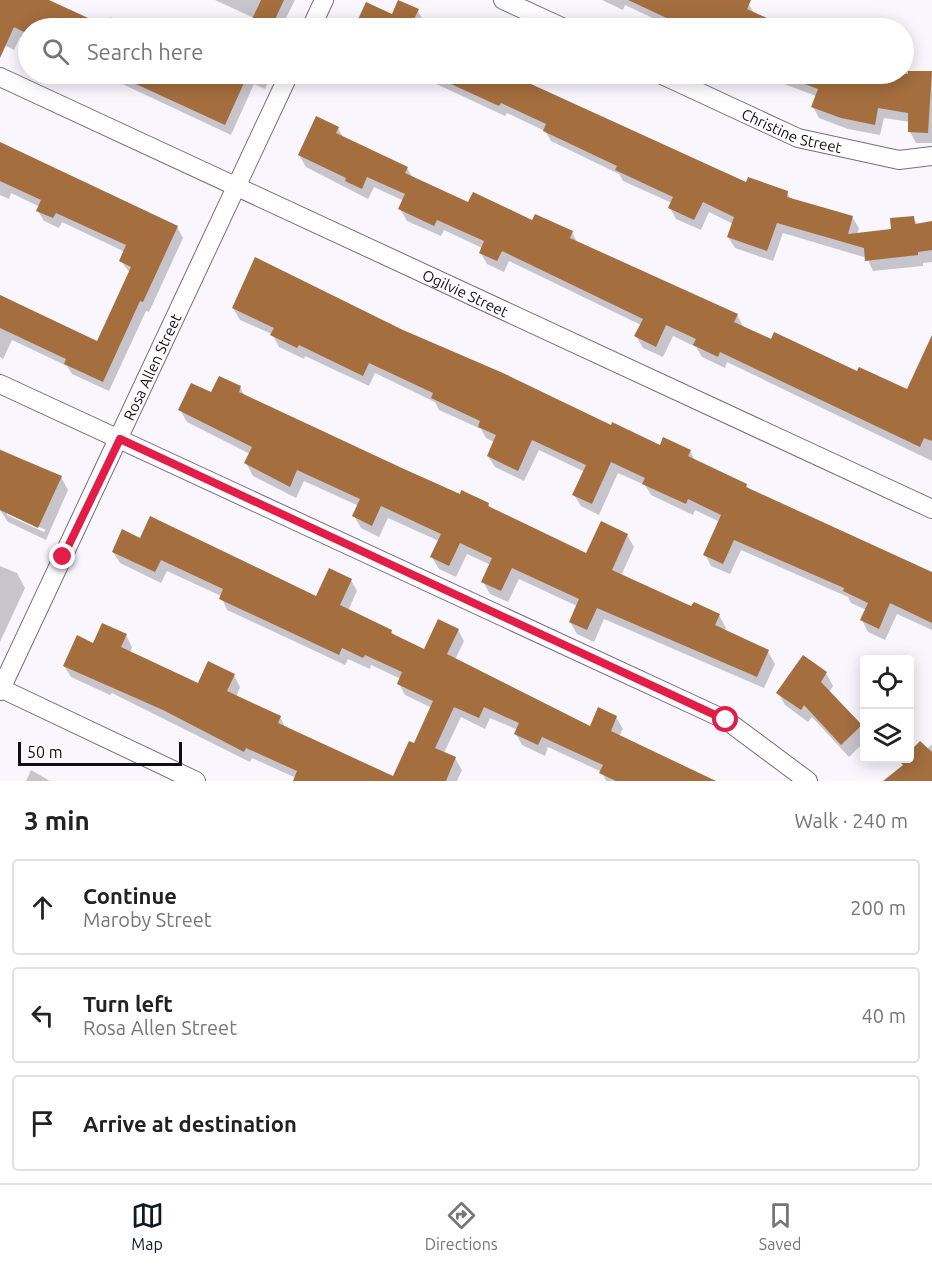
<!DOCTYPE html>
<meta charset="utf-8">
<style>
:root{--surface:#fff;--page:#f2f2f2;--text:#222;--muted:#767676;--line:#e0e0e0;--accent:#111827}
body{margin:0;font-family:Ubuntu,sans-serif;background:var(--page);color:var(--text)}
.controls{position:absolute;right:18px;bottom:18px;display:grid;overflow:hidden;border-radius:6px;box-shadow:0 3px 15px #0003}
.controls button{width:54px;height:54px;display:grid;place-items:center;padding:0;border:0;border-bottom:2px solid var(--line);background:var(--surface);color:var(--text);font:30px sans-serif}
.scale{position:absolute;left:18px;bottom:15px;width:164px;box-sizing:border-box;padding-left:6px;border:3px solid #120e15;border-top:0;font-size:16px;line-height:21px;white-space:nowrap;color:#120e15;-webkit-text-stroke:4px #fff;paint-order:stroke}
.stop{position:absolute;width:18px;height:18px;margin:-14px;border:4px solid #e11d48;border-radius:50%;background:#fff}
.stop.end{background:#e11d48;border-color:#fff;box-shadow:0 2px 6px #0008}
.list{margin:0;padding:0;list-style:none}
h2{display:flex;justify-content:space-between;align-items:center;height:78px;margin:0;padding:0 24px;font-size:26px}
h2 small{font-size:20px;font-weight:400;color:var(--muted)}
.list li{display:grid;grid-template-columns:39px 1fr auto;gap:18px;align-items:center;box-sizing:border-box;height:96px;margin:0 12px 12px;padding:0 12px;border:2px solid var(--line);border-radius:6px}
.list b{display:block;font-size:22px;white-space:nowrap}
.list p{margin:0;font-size:20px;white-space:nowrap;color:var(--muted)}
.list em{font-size:20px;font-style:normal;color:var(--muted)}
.icon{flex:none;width:33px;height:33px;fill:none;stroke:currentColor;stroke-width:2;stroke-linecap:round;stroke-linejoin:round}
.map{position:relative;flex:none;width:932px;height:781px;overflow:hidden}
.search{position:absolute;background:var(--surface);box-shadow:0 3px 15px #0003;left:18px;right:18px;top:18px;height:66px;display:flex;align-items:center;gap:15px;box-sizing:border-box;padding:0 21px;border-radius:33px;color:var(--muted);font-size:22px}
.sheet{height:402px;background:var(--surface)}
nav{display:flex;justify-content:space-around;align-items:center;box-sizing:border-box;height:84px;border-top:2px solid var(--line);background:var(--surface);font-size:16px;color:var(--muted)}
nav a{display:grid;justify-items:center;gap:3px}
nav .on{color:var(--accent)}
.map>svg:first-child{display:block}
.shadow{fill:#0003;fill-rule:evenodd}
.building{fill:#a46e3e}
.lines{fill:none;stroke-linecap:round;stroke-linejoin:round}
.street-casing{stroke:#776c7e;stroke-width:20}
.street{stroke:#fff;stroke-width:18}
.route{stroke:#e11d48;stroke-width:8}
.labels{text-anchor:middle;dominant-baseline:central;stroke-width:4.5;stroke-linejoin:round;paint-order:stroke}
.street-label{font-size:15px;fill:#120e15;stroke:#fff}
</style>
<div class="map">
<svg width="932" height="781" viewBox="0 0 932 781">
<rect width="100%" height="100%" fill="#faf6fe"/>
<g class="shadow">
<polygon points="0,0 45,0 105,28 110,17 132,28 28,28 28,41 20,37 14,50 0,43"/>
<polygon points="215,0 295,0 281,28 250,28 254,18"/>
<polygon points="602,0 740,0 749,4 754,14 785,28 674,28 625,5 623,10"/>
<polygon points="367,4 392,16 417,10 424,21 420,28 355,28"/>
<polygon points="904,71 932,73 932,143 916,143 910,132 910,122 884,118 880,135 848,129 819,118 813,107 816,96 776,81 770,74 904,74"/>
<polygon points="101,74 270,74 271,76 265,89 254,84 231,135"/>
<polygon points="415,74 508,74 747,184 787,193 791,199 852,217 859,228 857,234 893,231 913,218 918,225 932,223 932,262 923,263 923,266 873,271 867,258 783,233 773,261 735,248 728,237 733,224 709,212 701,230 676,219 670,208 672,203 623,181 619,174 551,141 545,131 507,113 505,116"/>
<polygon points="338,128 344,139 407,168 413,178 469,204 572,232 578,244 737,315 744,328 858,373 908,391 932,346 932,461 727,362 725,368 702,357 696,347 673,336 663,357 643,348 636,336 641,325 509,261 504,272 487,264 480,252 482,248 444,230 441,236 407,221 400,209 404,201 374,187 368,199 306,167 299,155"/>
<polygon points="0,145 177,227 183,238 149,312 146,311 109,391 72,374 67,366 12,340 3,359 0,357 0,295 98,343 130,273 121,261 125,252 62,222 59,228 44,221 38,211 40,207 11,193 9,199 0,195"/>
<polygon points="233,308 403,332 612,427 661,447 690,451 696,462 746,485 749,490 932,575 932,630 897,614 885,640 868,632 862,620 866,610 851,603 848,597 741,550 730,574 711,566 705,554 720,522 695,510 693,515 651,495 645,485 618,473 599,515 581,506 574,495 585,472 539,450 524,481 495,467 488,456 494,442 486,438 481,429 439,410 435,402 375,373 369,386 305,356 304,359 279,347 272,334 240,320"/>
<polygon points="240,387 246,398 460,495 488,504 491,509 587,555 627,535 634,547 621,576 692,608 719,615 726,628 724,631 768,652 775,664 764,688 604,619 594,642 577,634 570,622 577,606 519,579 508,602 490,594 483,582 491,565 467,554 456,577 439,569 432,557 439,541 388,518 379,537 361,528 354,516 359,506 304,481 296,498 253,476 246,463 250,454 187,422 180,410 212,394"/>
<path d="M0 449 61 477 68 490 46 540 8 522 0 510ZM7 512 46 530 44 532 7 515Z"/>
<polygon points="141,540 317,598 351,580 357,591 348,611 391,631 395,637 425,651 458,630 464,641 455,660 591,728 616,717 623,729 619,736 712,781 606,781 602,772 548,747 545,756 522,745 516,734 518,730 490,718 485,729 461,717 444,753 455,758 462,770 457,781 294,781 296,778 252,758 250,762 112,693 110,695 71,677 64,666 93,645 126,635 132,647 130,653 198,685 234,675 240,687 236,697 280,717 286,729 392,778 410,743 415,745 432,708 405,695 399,684 401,679 371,665 370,669 348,659 345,665 227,610 221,596 167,571 161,583 120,563 113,552"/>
<polygon points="0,566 17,573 25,588 0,642"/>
<polygon points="826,673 833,686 829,692 864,733 864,742 849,757 812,717 808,722 785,705 778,693"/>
<polygon points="932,744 932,781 885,781 904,766 902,762 906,758 927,749"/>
<polygon points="31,770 50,781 26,781"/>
</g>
<g class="building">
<polygon points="0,0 49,0 110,28 28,28 28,34 14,27 0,58"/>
<polygon points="261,0 284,0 271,28 248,28"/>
<polygon points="398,0 419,9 412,23 423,28 354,28 366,2 392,14"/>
<polygon points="628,0 751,0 747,9 789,28 688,28"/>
<polygon points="908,71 932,71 928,133 908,132 908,113 878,108 875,125 841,118 811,107 818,89 781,75 908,74"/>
<polygon points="114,74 248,74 225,125"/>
<polygon points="429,74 509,74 746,182 748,177 788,191 787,197 853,216 848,234 891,229 890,218 914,216 915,224 932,221 932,250 918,252 918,255 865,261 864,248 777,223 767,251 727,237 734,217 703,202 694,220 668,208 673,197 615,170 617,166 543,131 546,124 501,103 499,106"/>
<polygon points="316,116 339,127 336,133 408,167 405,173 468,202 473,192 532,220 535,214 573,231 570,238 738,314 734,322 771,339 774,332 857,371 859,367 907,389 932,335 932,441 924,438 920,447 720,352 718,357 693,345 696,339 666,325 656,347 634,336 643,319 502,251 497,261 479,253 484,241 437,220 434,226 398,209 405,194 367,177 362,189 345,181 346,178 298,155"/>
<polygon points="0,142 178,226 143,302 140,301 103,382 64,364 66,359 0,328 0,295 97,341 131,267 119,261 126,245 56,213 53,218 36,211 41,200 0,181"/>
<polygon points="255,257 403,330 503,373 611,425 612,422 660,445 663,437 691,450 688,456 747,484 746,487 932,572 932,623 890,603 879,629 860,620 868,603 843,591 844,588 734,540 723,564 703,555 721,515 688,499 686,504 642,484 645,478 611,462 592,504 572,495 586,465 532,440 518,471 487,456 496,435 478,427 480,421 431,398 433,393 369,363 363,376 299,345 297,348 270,335 274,328 232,308"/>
<polygon points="219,376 241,386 239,392 404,469 460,494 461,490 489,503 488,506 586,553 601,521 628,534 612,570 691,606 694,602 720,614 715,625 769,650 757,677 597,608 587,630 569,622 579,599 512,568 501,591 481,582 492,558 460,543 449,566 430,557 441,534 381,506 372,526 352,516 360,499 297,470 290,487 244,463 252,447 178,410 191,383 211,392"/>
<polygon points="0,450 62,476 38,528 0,510"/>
<polygon points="150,516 316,596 329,568 352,579 340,605 392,630 391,633 424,649 438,619 459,629 447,654 590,726 598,707 617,716 611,731 716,781 616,781 599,773 603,765 542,737 538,745 514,734 519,723 484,707 479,718 454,707 435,748 456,757 446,781 293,781 297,771 246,748 244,752 163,710 63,666 77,635 93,643 102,623 127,634 121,647 198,683 208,661 235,674 227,691 281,716 278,723 393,776 409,741 414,743 433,701 397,684 402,672 365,655 363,658 342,648 339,655 219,599 223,589 161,560 155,572 112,552 122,529 140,538"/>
<polygon points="803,655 827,672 821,682 862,725 841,745 804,705 801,710 776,693"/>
<polygon points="920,741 932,752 932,781 883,781 903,765 900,762 904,759 909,759 909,752"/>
</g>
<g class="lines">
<defs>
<g id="street">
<polyline points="503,0 564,28"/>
<polyline points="311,28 324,0"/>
<path id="s1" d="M660 74 798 138 899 160 932 156"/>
<path id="s2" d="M0 77 932 509"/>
<polyline points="0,384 726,720 808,781"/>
<polyline points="0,688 196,781"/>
<path id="s3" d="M0 691 289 74"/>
</g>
</defs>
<use href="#street" class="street-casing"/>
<use href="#street" class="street"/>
</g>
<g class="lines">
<polyline class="route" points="63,557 120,439 726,720"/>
</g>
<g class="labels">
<g class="street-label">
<text stroke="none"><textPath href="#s1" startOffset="144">Christine Street</textPath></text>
<text stroke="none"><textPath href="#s2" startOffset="513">Ogilvie Street</textPath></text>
<text stroke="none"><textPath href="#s3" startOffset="358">Rosa Allen Street</textPath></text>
</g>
</g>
</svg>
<div class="controls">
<button><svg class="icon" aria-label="locate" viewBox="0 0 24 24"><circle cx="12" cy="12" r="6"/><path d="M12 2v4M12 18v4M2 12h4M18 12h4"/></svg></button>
<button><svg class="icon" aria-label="layers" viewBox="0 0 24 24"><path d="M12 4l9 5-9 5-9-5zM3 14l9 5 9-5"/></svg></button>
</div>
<div class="scale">50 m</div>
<div class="stop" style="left:726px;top:720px"></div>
<div class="stop end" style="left:63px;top:557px"></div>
<div class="search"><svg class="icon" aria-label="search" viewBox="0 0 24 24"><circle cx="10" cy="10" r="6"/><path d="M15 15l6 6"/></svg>Search here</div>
</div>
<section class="sheet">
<h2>3 min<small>Walk · 240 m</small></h2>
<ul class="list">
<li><svg class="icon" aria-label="ahead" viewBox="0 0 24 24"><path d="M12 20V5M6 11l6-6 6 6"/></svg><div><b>Continue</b><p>Maroby Street</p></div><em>200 m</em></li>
<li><svg class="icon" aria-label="left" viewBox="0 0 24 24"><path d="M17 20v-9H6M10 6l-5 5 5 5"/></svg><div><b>Turn left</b><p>Rosa Allen Street</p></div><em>40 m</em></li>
<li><svg class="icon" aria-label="arrive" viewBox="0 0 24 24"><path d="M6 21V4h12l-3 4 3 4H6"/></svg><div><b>Arrive at destination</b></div></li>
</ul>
</section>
<nav>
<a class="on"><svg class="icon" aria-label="map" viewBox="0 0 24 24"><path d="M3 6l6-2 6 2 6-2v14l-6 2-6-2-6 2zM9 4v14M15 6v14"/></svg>Map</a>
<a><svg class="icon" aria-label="directions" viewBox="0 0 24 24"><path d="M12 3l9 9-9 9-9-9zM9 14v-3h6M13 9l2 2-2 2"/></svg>Directions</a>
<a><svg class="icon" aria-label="saved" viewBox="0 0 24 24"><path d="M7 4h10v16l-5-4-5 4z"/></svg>Saved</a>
</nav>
